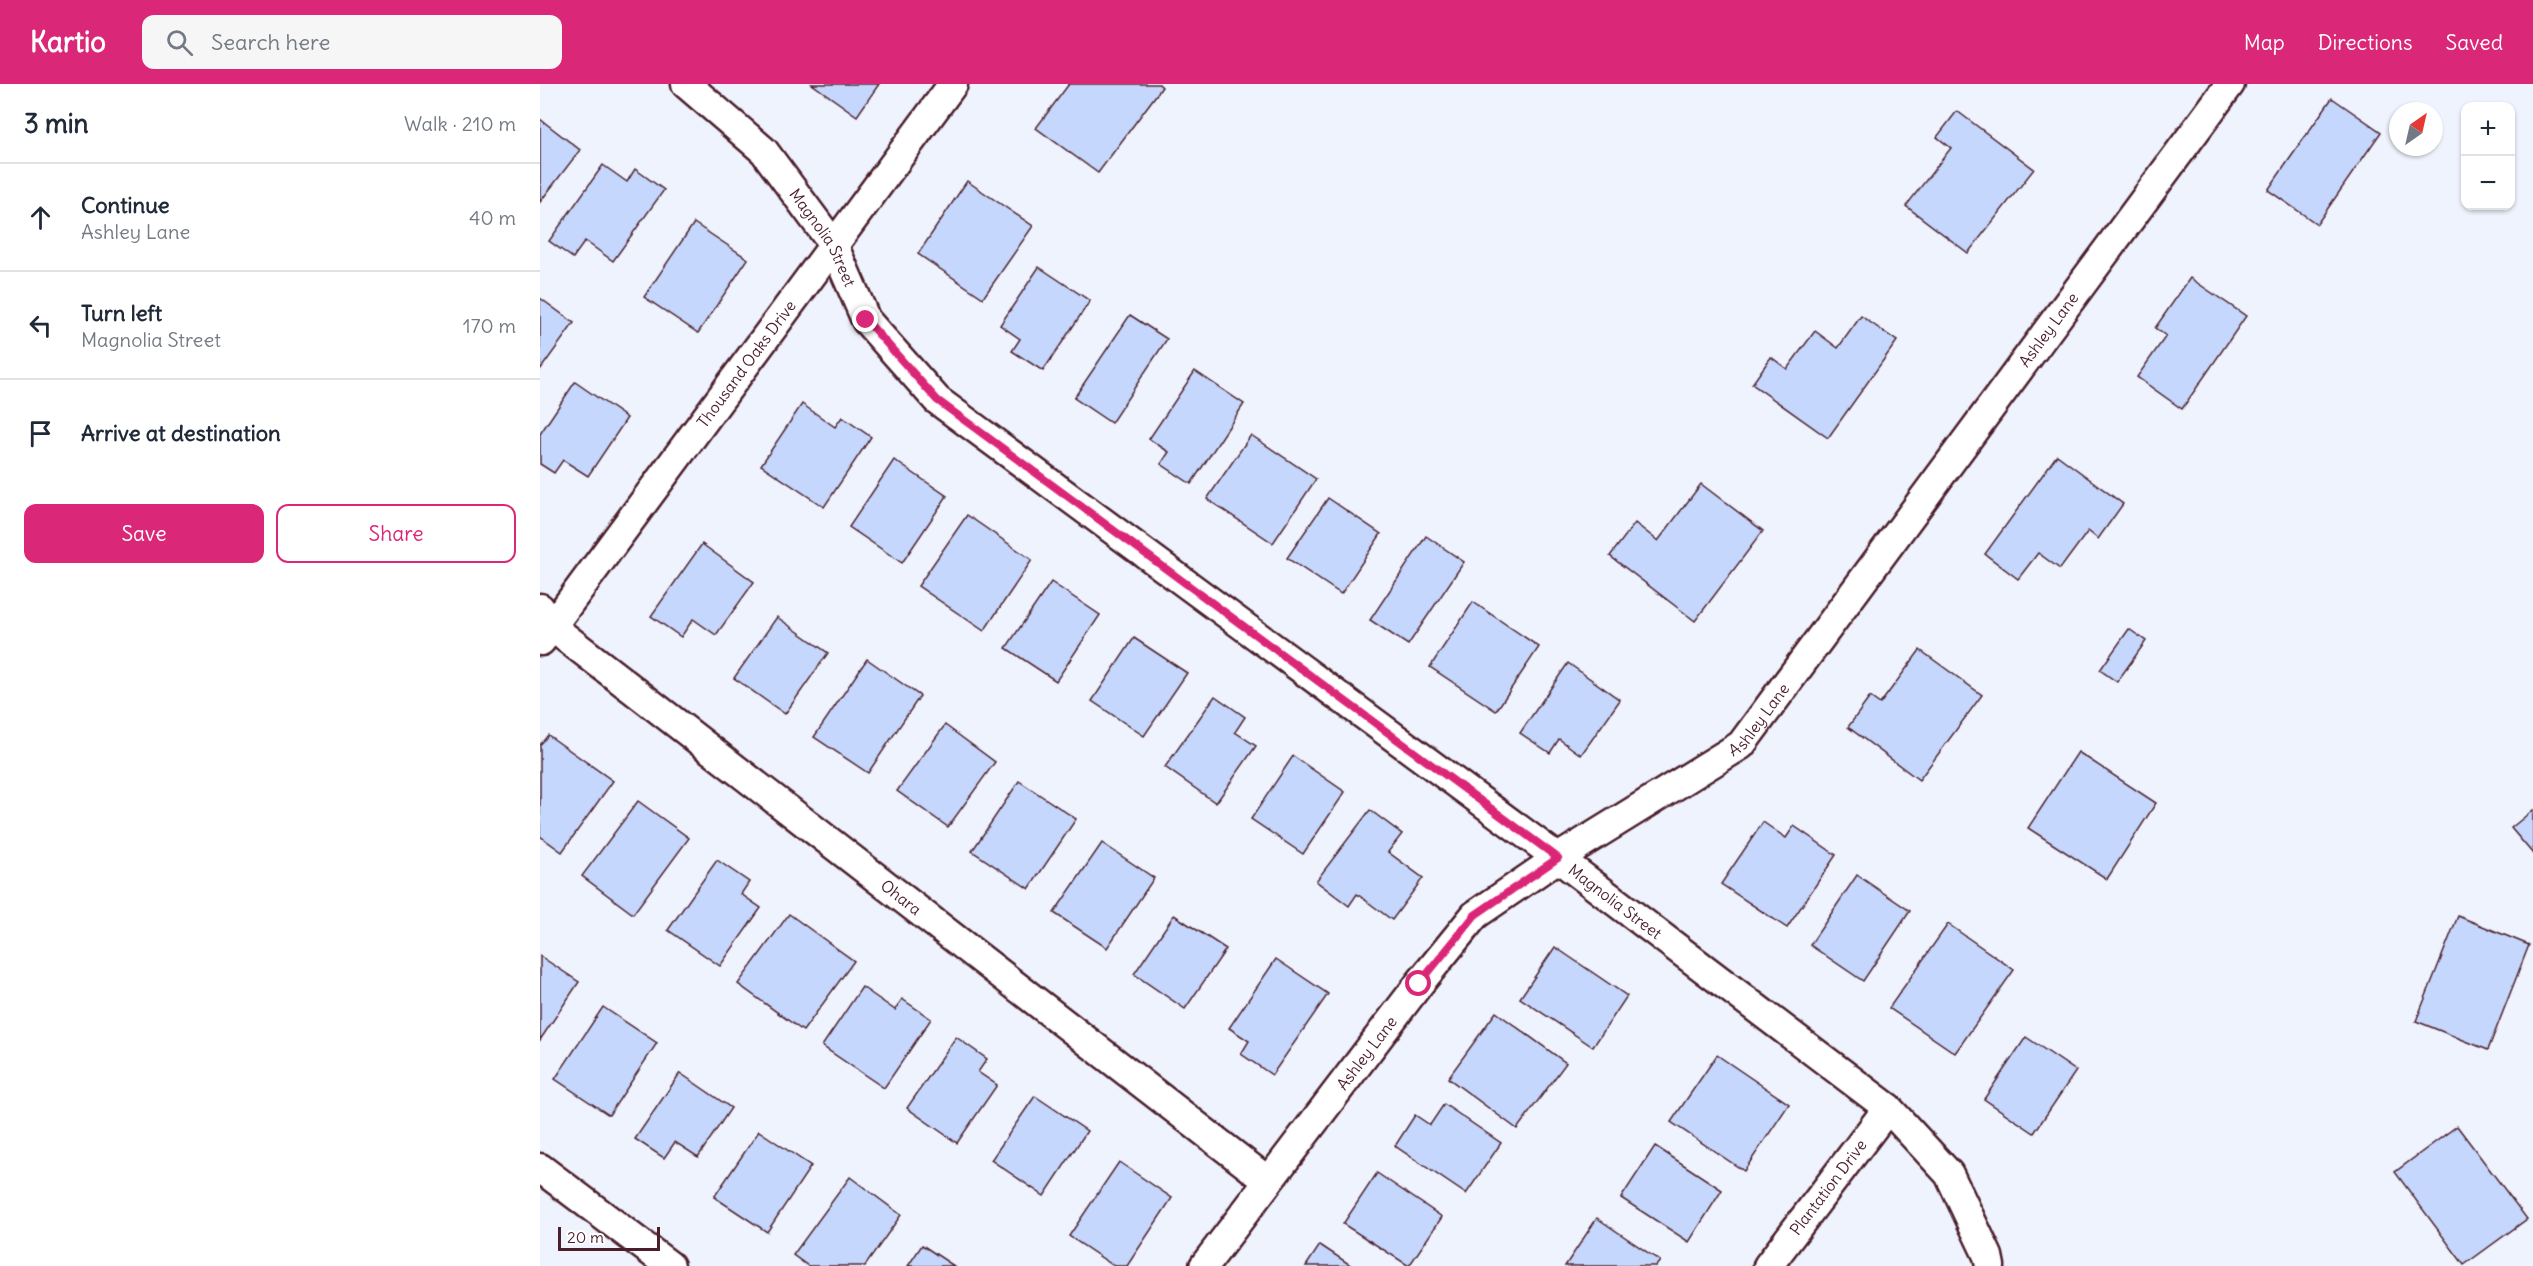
<!DOCTYPE html>
<meta charset="utf-8">
<style>
:root{--surface:#fff;--page:#f6f6f7;--text:#1f2937;--muted:#747a83;--line:#e0e1e3;--accent:#db2777}
body{margin:0;font-family:Delius,sans-serif;background:var(--page);color:var(--text)}
.controls{position:absolute;right:18px;top:18px;display:grid;overflow:hidden;border-radius:12px;box-shadow:0 2px 4px #0004}
.controls button{width:54px;height:54px;display:grid;place-items:center;padding:0;border:0;border-bottom:2px solid var(--line);background:var(--surface);color:var(--text);font:30px sans-serif}
.compass{position:absolute;left:1849px;top:18px;width:54px;height:54px;border-radius:50%;background:var(--surface);box-shadow:0 2px 4px #0004;rotate:34deg}
.scale{position:absolute;left:18px;bottom:15px;width:102px;box-sizing:border-box;padding-left:6px;border:3px solid #4a1f2b;border-top:0;font-size:16px;line-height:21px;white-space:nowrap;color:#4a1f2b;-webkit-text-stroke:4px #fff;paint-order:stroke}
.stop{position:absolute;width:18px;height:18px;margin:-14px;border:4px solid #db2777;border-radius:50%;background:#fff}
.stop.end{background:#db2777;border-color:#fff;box-shadow:0 2px 6px #0008}
.list{margin:0;padding:0;list-style:none}
h2{display:flex;justify-content:space-between;align-items:center;height:78px;margin:0;padding:0 24px;font-size:26px}
h2 small{font-size:20px;font-weight:400;color:var(--muted)}
.list li{display:grid;grid-template-columns:39px 1fr auto;gap:18px;align-items:center;box-sizing:border-box;height:108px;padding:0 24px;border-top:2px solid var(--line)}
.list b{display:block;font-size:22px;white-space:nowrap}
.list p{margin:0;font-size:20px;white-space:nowrap;color:var(--muted)}
.list em{font-size:20px;font-style:normal;color:var(--muted)}
.actions{display:flex;gap:12px;padding:18px 24px}
.actions a{flex:1;padding:14px 0;border:2px solid var(--accent);border-radius:12px;text-align:center;font-size:21px;color:var(--accent)}
.actions .main{background:var(--accent);color:#fff}
.icon{flex:none;width:33px;height:33px;fill:none;stroke:currentColor;stroke-width:2;stroke-linecap:round;stroke-linejoin:round}
.map{position:relative;flex:none;width:1993px;height:1182px;overflow:hidden}
header{display:flex;align-items:center;gap:36px;box-sizing:border-box;height:84px;padding:0 30px;background:var(--accent);color:#fff}
header strong{font-size:28px}
nav{display:flex;gap:33px;margin-inline-start:auto;font-size:21px}
.search{width:420px;height:54px;background:var(--page);display:flex;align-items:center;gap:15px;box-sizing:border-box;padding:0 21px;border-radius:12px;color:var(--muted);font-size:22px}
main{display:flex}
aside{flex:1;background:var(--surface)}
.map>svg:first-child{display:block}
.building{fill:#c5d7fd;stroke:#4a1f2b;stroke-width:1.5}
.lines{fill:none;stroke-linecap:round;stroke-linejoin:round}
.street-casing{stroke:#4a1f2b;stroke-width:33}
.street{stroke:#fff;stroke-width:28}
.route{stroke:#db2777;stroke-width:8}
.labels{text-anchor:middle;dominant-baseline:central;stroke-width:6;stroke-linejoin:round;paint-order:stroke}
.street-label{font-size:16px;fill:#4a1f2b;stroke:#fff}
</style>
<header>
<strong>Kartio</strong>
<div class="search"><svg class="icon" aria-label="search" viewBox="0 0 24 24"><circle cx="10" cy="10" r="6"/><path d="M15 15l6 6"/></svg>Search here</div>
<nav><a>Map</a><a>Directions</a><a>Saved</a></nav>
</header>
<main>
<aside>
<h2>3 min<small>Walk · 210 m</small></h2>
<ul class="list">
<li><svg class="icon" aria-label="ahead" viewBox="0 0 24 24"><path d="M12 20V5M6 11l6-6 6 6"/></svg><div><b>Continue</b><p>Ashley Lane</p></div><em>40 m</em></li>
<li><svg class="icon" aria-label="left" viewBox="0 0 24 24"><path d="M17 20v-9H6M10 6l-5 5 5 5"/></svg><div><b>Turn left</b><p>Magnolia Street</p></div><em>170 m</em></li>
<li><svg class="icon" aria-label="arrive" viewBox="0 0 24 24"><path d="M6 21V4h12l-3 4 3 4H6"/></svg><div><b>Arrive at destination</b></div></li>
</ul>
<div class="actions"><a class="main">Save</a><a>Share</a></div>
</aside>
<div class="map">
<svg width="1993" height="1182" viewBox="0 0 1993 1182">
<rect width="100%" height="100%" fill="#eef3fe"/>
<filter id="ink" filterUnits="userSpaceOnUse"><feTurbulence type="fractalNoise" baseFrequency=".0167" numOctaves="2"/><feDisplacementMap in="SourceGraphic" scale="12" xChannelSelector="R" yChannelSelector="G"/><feConvolveMatrix kernelMatrix="1 2 1 2 8 2 1 2 1" color-interpolation-filters="sRGB"/></filter>
<g filter="url(#ink)">
<g class="building">
<polygon points="272,0 339,0 317,32"/>
<polygon points="529,0 619,0 622,3 558,89 496,44"/>
<polygon points="1792,14 1841,48 1777,140 1728,106"/>
<polygon points="1417,27 1494,85 1428,169 1366,122 1411,64 1397,53"/>
<polygon points="0,35 40,66 0,118"/>
<polygon points="63,81 87,98 95,85 124,106 73,177 45,157 33,174 9,157"/>
<polygon points="427,97 493,142 443,214 378,170"/>
<polygon points="154,139 208,175 158,249 104,213"/>
<polygon points="499,183 550,217 503,287 472,267 480,255 460,241"/>
<polygon points="1650,194 1706,232 1642,325 1597,293 1626,252 1615,244"/>
<polygon points="0,214 34,239 0,286"/>
<polygon points="590,231 627,255 571,339 534,314"/>
<polygon points="1321,232 1357,257 1288,354 1212,300 1231,273 1247,285 1275,247 1298,264"/>
<polygon points="655,287 704,320 651,400 621,380 629,368 609,355"/>
<polygon points="35,298 87,334 48,392 23,376 14,389 0,380 0,350"/>
<polygon points="262,320 295,343 302,333 331,353 284,423 221,381"/>
<polygon points="711,351 776,395 733,459 667,415"/>
<polygon points="1517,371 1583,420 1558,455 1548,447 1520,485 1498,469 1478,495 1445,470"/>
<polygon points="354,376 407,412 362,479 309,443"/>
<polygon points="1161,400 1223,447 1155,537 1070,472 1095,439 1118,457"/>
<polygon points="788,414 841,450 801,510 747,474"/>
<polygon points="427,431 492,476 444,547 378,502"/>
<polygon points="886,452 924,478 868,561 830,536"/>
<polygon points="162,460 214,498 176,551 153,535 141,553 111,532"/>
<polygon points="511,498 560,531 516,597 466,564"/>
<polygon points="933,518 999,563 956,627 890,583"/>
<polygon points="237,533 288,569 245,630 194,594"/>
<polygon points="1589,545 1606,557 1577,598 1560,586"/>
<polygon points="594,554 647,589 604,652 552,617"/>
<polygon points="1380,566 1442,611 1379,696 1308,643 1330,613 1340,620"/>
<polygon points="327,575 380,612 328,689 274,653"/>
<polygon points="1028,579 1080,616 1041,671 1019,655 1010,669 980,649"/>
<polygon points="675,612 705,633 695,648 716,662 676,719 625,683"/>
<polygon points="405,641 455,678 408,743 357,707"/>
<polygon points="8,651 73,697 22,768 0,752 0,661"/>
<polygon points="1538,668 1616,719 1567,795 1488,744"/>
<polygon points="753,672 805,708 763,770 711,735"/>
<polygon points="479,697 536,735 489,805 432,767"/>
<polygon points="98,717 149,754 93,830 42,792"/>
<polygon points="830,726 862,750 848,768 883,794 852,836 817,810 809,822 776,797"/>
<polygon points="1993,726 1993,770 1971,744"/>
<polygon points="1223,738 1246,754 1254,742 1296,771 1247,844 1181,800"/>
<polygon points="562,759 614,794 567,864 514,829"/>
<polygon points="177,776 209,798 201,810 221,824 180,882 128,846"/>
<polygon points="1317,791 1370,827 1323,897 1270,861"/>
<polygon points="249,830 314,877 263,947 198,900"/>
<polygon points="634,831 686,865 645,925 594,890"/>
<polygon points="1918,832 1989,861 1948,966 1876,937"/>
<polygon points="1408,840 1474,886 1415,969 1349,924"/>
<polygon points="1015,863 1087,912 1053,963 980,914"/>
<polygon points="0,872 39,898 0,956"/>
<polygon points="736,875 788,910 732,991 701,970 709,957 689,944"/>
<polygon points="322,903 355,926 362,915 391,935 344,1004 282,962"/>
<polygon points="63,923 117,959 69,1031 15,995"/>
<polygon points="956,928 1026,979 977,1045 908,994"/>
<polygon points="416,953 447,975 438,988 457,1001 417,1059 367,1024"/>
<polygon points="1486,953 1536,987 1494,1049 1444,1015"/>
<polygon points="1177,971 1249,1020 1204,1087 1131,1038"/>
<polygon points="140,989 191,1024 158,1073 135,1058 124,1074 95,1055"/>
<polygon points="495,1012 547,1047 504,1112 451,1076"/>
<polygon points="904,1020 961,1059 926,1110 855,1062 875,1031 890,1041"/>
<polygon points="1917,1042 1987,1135 1924,1181 1855,1088"/>
<polygon points="219,1047 271,1082 227,1148 174,1113"/>
<polygon points="1115,1062 1182,1106 1149,1158 1081,1114"/>
<polygon points="579,1078 632,1114 587,1182 574,1182 529,1152"/>
<polygon points="837,1089 902,1133 869,1182 803,1140"/>
<polygon points="310,1093 361,1131 325,1182 268,1182 253,1171"/>
<polygon points="1057,1134 1120,1177 1116,1182 1025,1182"/>
<polygon points="382,1161 414,1182 368,1182"/>
<polygon points="780,1161 812,1182 766,1182"/>
</g>
<g class="lines">
<defs>
<g id="street">
<path id="s1" d="M146 0 224 67 293 160 326 236 397 316 1018 774 1348 1024 1409 1090 1448 1172 1450 1182"/>
<path id="s2" d="M0 524 12 543 728 1097"/>
<path id="s3" d="M1 557 413 0"/>
<polyline points="0,1084 130,1182"/>
<path id="s4" d="M664 1182 879 900 935 831 1018 774 1201 661 1690 0"/>
<path id="s5" d="M1228 1182 1348 1024"/>
</g>
</defs>
<use href="#street" class="street-casing"/>
<use href="#street" class="street"/>
</g>
</g>
<g class="lines" filter="url(#ink)">
<polyline class="route" points="326,236 397,316 1018,774 935,831 879,900"/>
</g>
<g class="labels">
<g class="street-label">
<text stroke="none"><textPath href="#s1" startOffset="208">Magnolia Street</textPath></text>
<text stroke="none"><textPath href="#s4" startOffset="1276">Ashley Lane</textPath></text>
<text stroke="none"><textPath href="#s3" startOffset="345">Thousand Oaks Drive</textPath></text>
<text stroke="none"><textPath href="#s4" startOffset="790">Ashley Lane</textPath></text>
<text stroke="none"><textPath href="#s2" startOffset="464">Ohara</textPath></text>
<text stroke="none"><textPath href="#s1" startOffset="1252">Magnolia Street</textPath></text>
<text stroke="none"><textPath href="#s4" startOffset="268">Ashley Lane</textPath></text>
<text stroke="none"><textPath href="#s5" startOffset="99">Plantation Drive</textPath></text>
</g>
</g>
</svg>
<div class="controls">
<button>+</button>
<button>−</button>
</div>
<svg class="compass" viewBox="-18 -18 36 36"><path d="M0-13l5 13h-10z" fill="#e53935"/><path d="M0 13l5-13h-10z" fill="#747a83"/></svg>
<div class="scale">20 m</div>
<div class="stop" style="left:879px;top:900px"></div>
<div class="stop end" style="left:326px;top:236px"></div>
</div>
</main>
